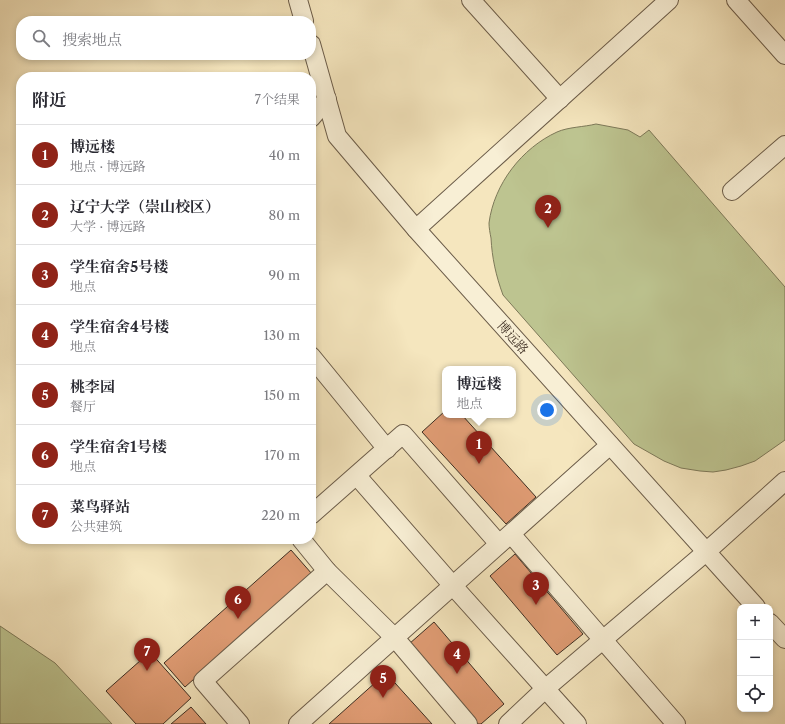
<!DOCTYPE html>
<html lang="zh">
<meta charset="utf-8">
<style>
:root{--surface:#fff;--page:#f7f7f7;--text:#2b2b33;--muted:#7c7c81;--line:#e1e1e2;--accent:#8f2418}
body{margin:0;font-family:"Libre Caslon Text","Noto Serif SC",serif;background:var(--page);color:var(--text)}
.controls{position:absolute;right:12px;bottom:12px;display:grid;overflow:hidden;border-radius:8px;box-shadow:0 2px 6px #0003}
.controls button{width:36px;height:36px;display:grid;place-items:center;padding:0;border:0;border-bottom:1px solid var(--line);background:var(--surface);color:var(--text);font:20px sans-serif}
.you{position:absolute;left:547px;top:410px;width:14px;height:14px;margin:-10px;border:3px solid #fff;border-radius:50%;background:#1a73e8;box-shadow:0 0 0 6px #1a73e833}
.badge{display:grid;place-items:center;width:26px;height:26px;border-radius:50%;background:var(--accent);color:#fff;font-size:13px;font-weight:700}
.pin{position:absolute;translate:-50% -33px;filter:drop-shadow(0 1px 2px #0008)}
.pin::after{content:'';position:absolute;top:21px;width:14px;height:12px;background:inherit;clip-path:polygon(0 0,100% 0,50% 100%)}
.popup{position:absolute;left:442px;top:366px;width:74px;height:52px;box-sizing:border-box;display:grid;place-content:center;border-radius:8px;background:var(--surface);filter:drop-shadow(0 1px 3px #0005);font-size:13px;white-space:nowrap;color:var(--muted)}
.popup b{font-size:15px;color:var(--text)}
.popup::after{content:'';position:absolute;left:50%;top:100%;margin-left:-8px;border:8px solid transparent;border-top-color:var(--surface)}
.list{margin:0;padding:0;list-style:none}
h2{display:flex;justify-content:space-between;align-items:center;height:52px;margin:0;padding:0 16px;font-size:17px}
h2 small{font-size:13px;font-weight:400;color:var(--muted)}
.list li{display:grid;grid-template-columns:26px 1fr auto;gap:12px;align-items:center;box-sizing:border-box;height:60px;padding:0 16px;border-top:1px solid var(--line)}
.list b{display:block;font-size:15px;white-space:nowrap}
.list p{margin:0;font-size:13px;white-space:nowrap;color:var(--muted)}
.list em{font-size:13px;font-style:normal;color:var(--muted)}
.icon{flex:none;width:22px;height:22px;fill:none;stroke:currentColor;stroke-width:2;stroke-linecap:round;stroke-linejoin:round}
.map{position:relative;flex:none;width:785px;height:724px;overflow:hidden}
.search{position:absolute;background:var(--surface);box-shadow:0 2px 6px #0003;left:16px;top:16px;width:300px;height:44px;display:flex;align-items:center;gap:10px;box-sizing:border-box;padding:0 14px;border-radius:16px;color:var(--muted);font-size:15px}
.panel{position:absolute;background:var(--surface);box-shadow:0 2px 6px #0003;left:16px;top:72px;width:300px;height:472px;border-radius:16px}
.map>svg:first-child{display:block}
.green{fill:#bdc490;stroke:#7d7959}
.building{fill:#e09c74;stroke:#3d2e22}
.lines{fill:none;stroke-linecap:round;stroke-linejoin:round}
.minor-casing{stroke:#6b5c49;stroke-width:20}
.minor{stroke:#f8efd5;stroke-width:18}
.labels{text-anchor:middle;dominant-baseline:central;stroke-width:4;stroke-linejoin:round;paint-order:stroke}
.street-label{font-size:13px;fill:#3d2e22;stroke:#f8efd5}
</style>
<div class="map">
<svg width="785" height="724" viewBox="0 0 785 724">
<rect width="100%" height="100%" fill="#f5e6be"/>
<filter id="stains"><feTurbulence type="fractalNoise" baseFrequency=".005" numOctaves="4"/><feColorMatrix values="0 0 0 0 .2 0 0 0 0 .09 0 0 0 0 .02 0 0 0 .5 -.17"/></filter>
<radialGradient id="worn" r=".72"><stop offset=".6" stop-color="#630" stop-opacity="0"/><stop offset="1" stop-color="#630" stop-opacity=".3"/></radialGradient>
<g class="green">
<path d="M596 124 628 130 640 137 649 130 785 287V440L755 461 741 466 726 470 713 472 700 471 681 468 664 461 634 444 503 295C496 276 492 258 491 238 490 233 489 228 489 223 494 184 522 148 557 132 568 127 584 127 596 124Z"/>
<polygon points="0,626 55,663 112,724 0,724"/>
</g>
<g class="building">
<polygon points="445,411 445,415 462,415 536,497 506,524 422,432"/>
<polygon points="291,550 312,574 185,687 164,663"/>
<polygon points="515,554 583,634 557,655 490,576"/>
<polygon points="434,622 504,704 481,724 478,724 409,644"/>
<polygon points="150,652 191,698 163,724 136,724 106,691"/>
<polygon points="386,673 432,724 329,724"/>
<polygon points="191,707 206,724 171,724"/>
</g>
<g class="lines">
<defs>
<g id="minor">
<polyline points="298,0 304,21"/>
<polyline points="471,0 560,99"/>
<polyline points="736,0 785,55"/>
<polyline points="311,44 337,136 416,229 756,607"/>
<polyline points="311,118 327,99"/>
<polyline points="732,191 785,145"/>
<polyline points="416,229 669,0"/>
<polyline points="311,356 387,449"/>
<polyline points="357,476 454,587 577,724"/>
<polyline points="311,515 403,434 499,544"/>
<polyline points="511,534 676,724"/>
<polyline points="301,539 327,571 395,638 468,724"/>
<polyline points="770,623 785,639"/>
<polyline points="240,724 203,681 327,571"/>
<polyline points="298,724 610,445"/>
<polyline points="508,724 545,689 706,552 785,481"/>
</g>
</defs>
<use href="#minor" class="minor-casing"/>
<use href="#minor" class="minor"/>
</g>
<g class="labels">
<g class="street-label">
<text transform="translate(513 337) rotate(48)">博远路</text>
</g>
</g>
<rect width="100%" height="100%" filter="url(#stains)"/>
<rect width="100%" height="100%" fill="url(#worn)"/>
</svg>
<div class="controls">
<button>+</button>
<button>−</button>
<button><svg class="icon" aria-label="locate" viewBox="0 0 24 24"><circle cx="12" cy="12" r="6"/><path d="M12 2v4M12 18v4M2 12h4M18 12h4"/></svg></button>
</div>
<div class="you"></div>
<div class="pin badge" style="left:479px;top:464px">1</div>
<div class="popup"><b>博远楼</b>地点</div>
<div class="pin badge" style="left:548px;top:228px">2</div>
<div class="pin badge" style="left:536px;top:605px">3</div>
<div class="pin badge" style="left:457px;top:674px">4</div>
<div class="pin badge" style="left:383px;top:698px">5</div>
<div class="pin badge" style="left:238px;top:619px">6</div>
<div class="pin badge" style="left:147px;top:671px">7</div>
<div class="search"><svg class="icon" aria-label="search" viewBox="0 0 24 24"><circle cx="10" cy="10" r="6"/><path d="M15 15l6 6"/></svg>搜索地点</div>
<section class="panel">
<h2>附近<small>7个结果</small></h2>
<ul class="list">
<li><span class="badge">1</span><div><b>博远楼</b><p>地点 · 博远路</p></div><em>40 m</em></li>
<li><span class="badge">2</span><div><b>辽宁大学（崇山校区）</b><p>大学 · 博远路</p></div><em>80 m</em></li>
<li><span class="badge">3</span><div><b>学生宿舍5号楼</b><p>地点</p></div><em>90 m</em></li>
<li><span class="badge">4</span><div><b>学生宿舍4号楼</b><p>地点</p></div><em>130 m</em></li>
<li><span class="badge">5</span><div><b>桃李园</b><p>餐厅</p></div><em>150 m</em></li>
<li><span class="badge">6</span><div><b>学生宿舍1号楼</b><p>地点</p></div><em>170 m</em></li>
<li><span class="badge">7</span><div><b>菜鸟驿站</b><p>公共建筑</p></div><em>220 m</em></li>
</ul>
</section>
</div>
